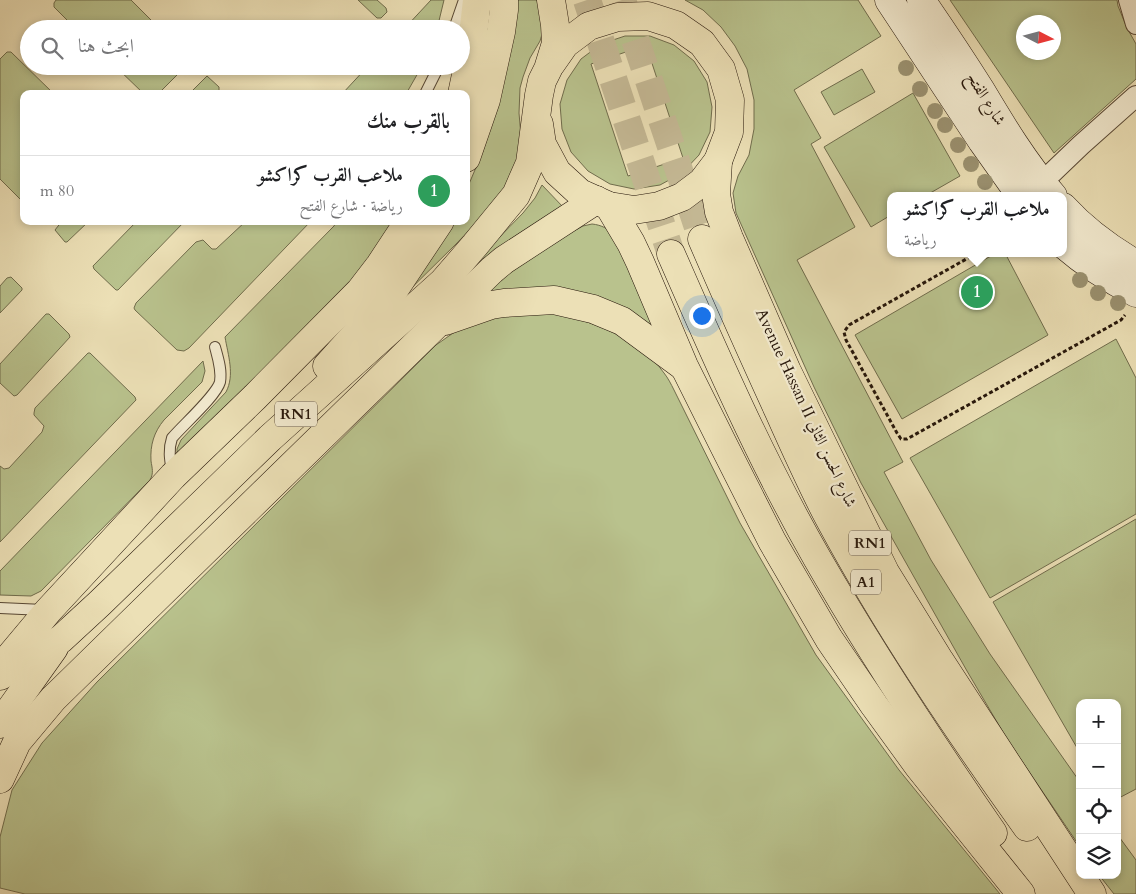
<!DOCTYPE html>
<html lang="ar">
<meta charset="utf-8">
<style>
:root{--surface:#fff;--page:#f6f6f6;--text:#202124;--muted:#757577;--line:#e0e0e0;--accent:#0f766e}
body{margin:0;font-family:Cardo,Amiri,serif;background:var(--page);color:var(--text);direction:rtl}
.controls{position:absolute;right:15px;bottom:15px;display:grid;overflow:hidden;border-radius:10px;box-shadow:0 2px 8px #0003}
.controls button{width:45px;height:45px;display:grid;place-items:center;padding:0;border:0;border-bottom:1px solid var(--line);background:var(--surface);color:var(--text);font:25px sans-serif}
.compass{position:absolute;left:1016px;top:15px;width:45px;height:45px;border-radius:50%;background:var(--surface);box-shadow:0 2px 8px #0003;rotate:96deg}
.you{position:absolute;left:701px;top:315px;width:18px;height:18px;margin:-12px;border:4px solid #fff;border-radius:50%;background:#1a73e8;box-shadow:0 0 0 8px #1a73e833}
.badge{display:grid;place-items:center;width:32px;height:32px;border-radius:50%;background:var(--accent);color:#fff;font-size:16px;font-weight:700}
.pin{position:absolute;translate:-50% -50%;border:2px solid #fff;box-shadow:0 1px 5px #0006}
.popup{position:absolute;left:887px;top:192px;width:180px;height:65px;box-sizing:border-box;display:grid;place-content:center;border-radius:10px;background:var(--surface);filter:drop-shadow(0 1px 4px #0005);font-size:16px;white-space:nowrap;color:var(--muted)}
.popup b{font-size:19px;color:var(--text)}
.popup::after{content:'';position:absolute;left:50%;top:100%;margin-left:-10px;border:10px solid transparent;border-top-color:var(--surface)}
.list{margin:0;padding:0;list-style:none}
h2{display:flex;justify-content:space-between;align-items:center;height:65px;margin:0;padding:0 20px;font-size:21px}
h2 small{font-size:16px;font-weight:400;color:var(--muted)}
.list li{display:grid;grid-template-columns:32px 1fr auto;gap:15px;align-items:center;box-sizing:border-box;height:70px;padding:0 20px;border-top:1px solid var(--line)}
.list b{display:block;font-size:19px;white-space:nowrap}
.list p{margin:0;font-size:16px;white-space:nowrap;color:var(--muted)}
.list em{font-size:16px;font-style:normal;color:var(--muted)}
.icon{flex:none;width:28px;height:28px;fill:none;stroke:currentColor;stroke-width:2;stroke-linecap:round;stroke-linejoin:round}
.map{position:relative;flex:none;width:1136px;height:894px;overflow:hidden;direction:ltr}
.search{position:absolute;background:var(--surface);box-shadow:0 2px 8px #0003;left:20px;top:20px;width:450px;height:55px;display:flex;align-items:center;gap:12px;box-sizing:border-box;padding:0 18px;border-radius:28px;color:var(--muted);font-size:19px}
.panel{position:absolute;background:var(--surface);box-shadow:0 2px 8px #0003;left:20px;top:90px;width:450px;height:135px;border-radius:10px;direction:rtl}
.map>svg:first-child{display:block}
.green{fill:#b9c28d;stroke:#706c4c;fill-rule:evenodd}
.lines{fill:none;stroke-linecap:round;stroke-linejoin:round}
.highway-tunnel{stroke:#c4b894;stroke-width:28;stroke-dasharray:28 14;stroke-linecap:butt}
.lane-casing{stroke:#584835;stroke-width:12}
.street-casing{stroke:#584835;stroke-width:22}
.secondary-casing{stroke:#26160a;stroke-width:29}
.highway-casing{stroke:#26160a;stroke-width:29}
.path{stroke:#26160a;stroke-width:3;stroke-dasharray:4 2.5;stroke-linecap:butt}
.lane{stroke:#f3ebd0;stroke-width:10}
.street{stroke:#f3ebd0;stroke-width:20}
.secondary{stroke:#f3ebd0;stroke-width:28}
.highway{stroke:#ece0b6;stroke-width:28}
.tree{fill:#9b9271}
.labels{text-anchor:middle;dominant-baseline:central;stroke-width:4.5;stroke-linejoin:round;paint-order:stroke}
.shield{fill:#f3ebd0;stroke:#645645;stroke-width:1}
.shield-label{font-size:15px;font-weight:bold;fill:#26160a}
.street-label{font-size:16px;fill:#26160a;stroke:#f3ebd0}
</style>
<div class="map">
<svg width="1136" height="894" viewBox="0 0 1136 894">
<rect width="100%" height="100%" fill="#ece0b6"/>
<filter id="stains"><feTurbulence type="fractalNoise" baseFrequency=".004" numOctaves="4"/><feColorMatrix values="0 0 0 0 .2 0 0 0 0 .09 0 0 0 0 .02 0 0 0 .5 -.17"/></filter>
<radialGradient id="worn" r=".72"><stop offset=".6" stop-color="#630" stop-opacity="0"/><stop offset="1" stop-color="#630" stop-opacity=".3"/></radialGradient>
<g class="green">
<polygon points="56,0 131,0 160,29 76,29 54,7 54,3"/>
<polygon points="358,0 377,0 386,8 387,12 381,18 377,18"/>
<polygon points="431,0 444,0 437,29 404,29"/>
<polygon points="515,0 537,0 542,14 543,31 540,41 530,58 523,77 520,88 519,113 522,148 507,191 456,244 375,324 451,221 466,221 466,191 483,151 496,110"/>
<polygon points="685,0 858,0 881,36 794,90 821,138 811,144 855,227 797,260 903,462 884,472 931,560 990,654 1080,782 1080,847 1007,739 967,671 861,483 814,387 736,213 733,193 738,176 749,155 754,129 754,100 747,69 735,46 721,27 703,10"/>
<path d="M950 0H1117L1118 6 1127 28 1136 44V79L1054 153ZM1024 22H1054V52H1024Z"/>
<path d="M625 36H650L674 45 694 61 707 82 712 107 710 132 699 155 682 173 660 185 634 189 610 184 588 171 571 152 562 129 560 104 567 80 581 59 601 44ZM646 45 683 158 628 176 591 64Z"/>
<polygon points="7,52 11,52 54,94 24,94 24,203 0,179 0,59"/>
<polygon points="115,66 186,66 158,94 144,94"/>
<polygon points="368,66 422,66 406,94 342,94"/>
<polygon points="862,69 875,92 834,115 821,92"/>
<polygon points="207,76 219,87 219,91 216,94 189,94"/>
<polygon points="913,93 960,176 925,196 891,196 891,215 871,227 824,147"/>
<polygon points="542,185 563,207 480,263 446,292 523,213 535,198"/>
<polygon points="62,221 89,221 67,242 65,242 55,230"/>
<polygon points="137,221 185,221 118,290 116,290 94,269 93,266"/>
<polygon points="246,221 311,221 189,348 184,351 177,350 135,310 134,308 136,303 196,242 203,240 212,249 216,249"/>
<path d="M337 221H396L335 304 177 454V449L181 440 226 392C235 375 228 355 225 337L334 226Z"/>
<path d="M592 224C602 225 608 229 616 235L657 337 624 313 477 300 497 281 568 234 583 226Z"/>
<polygon points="996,253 1005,253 1048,335 902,419 855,335"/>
<polygon points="11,277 22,288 22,290 0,313 0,286 7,278"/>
<path d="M558 313C597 324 639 338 664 373 668 378 671 384 674 390L740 523 816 655 899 770 1000 894H25L0 888V837L12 790 42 743 97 682 436 345 466 324 500 314Z"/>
<polygon points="46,314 49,314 69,334 70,337 17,395 14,396 0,383 0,364"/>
<polygon points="1116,339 1136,378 1136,514 990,598 910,458"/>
<polygon points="88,353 90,353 135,397 136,400 0,542 0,466 4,469 9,468 42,432 44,426 34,415 34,413 35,408"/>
<path d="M203 361 205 371 202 382 164 420C154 432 150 445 151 461 152 468 154 473 150 480L41 591 31 596 0 595V571Z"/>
<polygon points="1136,519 1136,789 1117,799 1117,703 1080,703 1080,753 993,602"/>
<polygon points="1117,834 1136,860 1136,894 1114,894 1099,875 1117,875"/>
</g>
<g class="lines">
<g class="highway-tunnel">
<polyline points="587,0 671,254"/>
<polyline points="622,0 702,239"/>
</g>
<defs>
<g id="lane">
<polyline points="454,29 464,0"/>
<polyline points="425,94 439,66"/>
<path d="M172 472C170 460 168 450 172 438 183 425 216 396 220 382 222 370 218 358 215 347"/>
<polyline points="0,608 44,610"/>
</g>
<g id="street">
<polyline points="1129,0 1136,24"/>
<polyline points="1033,191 1081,145 1136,96"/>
</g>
<g id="secondary">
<polyline points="889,0 982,141 1021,196"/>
<path d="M921 0C941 29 961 59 980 89 1002 126 1025 164 1053 196"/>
<path d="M1063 207C1084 230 1110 249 1136 264"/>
<path d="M1063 244C1085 263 1111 280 1136 293"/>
</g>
<g id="highway">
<path d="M462 94C469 63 474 32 477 0"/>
<polyline points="539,124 542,144 557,172 580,193 609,206 634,210 659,206 682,197 702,182 718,161 729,132 730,100 721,69 702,43 676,25 648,16 618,17 589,26 565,44 551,64"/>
<polyline points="466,158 486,100 501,32 504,10 504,0"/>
<polyline points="718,161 716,194 719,212 729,238 787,371 885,572 940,661 1092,894"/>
<polyline points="609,206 631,243 640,262 684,366 723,444 772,541 829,639 874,705 919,767 1021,894"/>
<path d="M702 239C727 297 753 355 779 412 795 448 811 484 829 518 887 626 956 728 1027 827"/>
<path d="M671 254C716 357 761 460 817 558 871 652 931 743 993 833"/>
<polyline points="445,321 491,305 504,303 554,300 593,309 622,321 683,366"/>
<polyline points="327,366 390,296 440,221"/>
<polyline points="2,666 48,611 173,476 255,397 360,291 380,265 409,221"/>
<polyline points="0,676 61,639 100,603 270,438 443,282 475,245 516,195 530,163 539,95 542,81 548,69 556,43 555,25 551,0"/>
<polyline points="0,724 54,648"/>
<polyline points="0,779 17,742 53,699 492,270 504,260 596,200"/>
</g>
</defs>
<use href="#lane" class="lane-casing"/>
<use href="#street" class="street-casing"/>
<use href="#secondary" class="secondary-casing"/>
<use href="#highway" class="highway-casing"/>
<polyline class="path" points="977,253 849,325 844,332 846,340 897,433 901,439 907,439 1121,320 1125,315"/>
<use href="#lane" class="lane"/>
<use href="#street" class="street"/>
<use href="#secondary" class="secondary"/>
<use href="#highway" class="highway"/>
</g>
<g class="tree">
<circle cx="906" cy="68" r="8"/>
<circle cx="920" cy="89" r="8"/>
<circle cx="935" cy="111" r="8"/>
<circle cx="945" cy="125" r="8"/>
<circle cx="958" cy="145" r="8"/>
<circle cx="971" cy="164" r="8"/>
<circle cx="985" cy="182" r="8"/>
<circle cx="1080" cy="280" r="8"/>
<circle cx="1098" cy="293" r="8"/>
<circle cx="1118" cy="303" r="8"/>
</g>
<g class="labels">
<g class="shield">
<rect x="275" y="401.5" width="42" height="25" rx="4"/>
<rect x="849" y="530.5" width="42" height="25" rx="4"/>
<rect x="851" y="569.5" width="30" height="25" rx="4"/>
</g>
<g class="shield-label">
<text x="296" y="414">RN1</text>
<text x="870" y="543">RN1</text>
<text x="866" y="582">A1</text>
</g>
<g class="street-label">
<text transform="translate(986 99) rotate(58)">شارع الفتح</text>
<text transform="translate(806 408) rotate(65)">Avenue Hassan II شارع الحسن الثاني</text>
</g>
</g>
<rect width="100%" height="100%" filter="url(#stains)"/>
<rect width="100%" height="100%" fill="url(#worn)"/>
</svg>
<div class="controls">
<button>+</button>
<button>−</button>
<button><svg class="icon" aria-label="locate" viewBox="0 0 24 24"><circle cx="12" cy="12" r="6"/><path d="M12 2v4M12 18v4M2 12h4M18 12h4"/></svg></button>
<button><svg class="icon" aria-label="layers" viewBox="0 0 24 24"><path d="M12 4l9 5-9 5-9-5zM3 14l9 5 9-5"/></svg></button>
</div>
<svg class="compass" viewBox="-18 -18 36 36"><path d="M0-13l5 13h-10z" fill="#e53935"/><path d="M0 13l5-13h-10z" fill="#757577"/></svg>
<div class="you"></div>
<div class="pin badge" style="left:977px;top:292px;background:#2e9e5b">1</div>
<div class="popup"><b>ملاعب القرب كراكشو</b>رياضة</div>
<div class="search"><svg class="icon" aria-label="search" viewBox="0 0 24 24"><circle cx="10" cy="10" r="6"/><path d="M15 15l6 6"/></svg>ابحث هنا</div>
<section class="panel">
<h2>بالقرب منك<small></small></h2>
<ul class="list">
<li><span class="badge" style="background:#2e9e5b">1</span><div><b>ملاعب القرب كراكشو</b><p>رياضة · شارع الفتح</p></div><em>80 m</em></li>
</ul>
</section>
</div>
